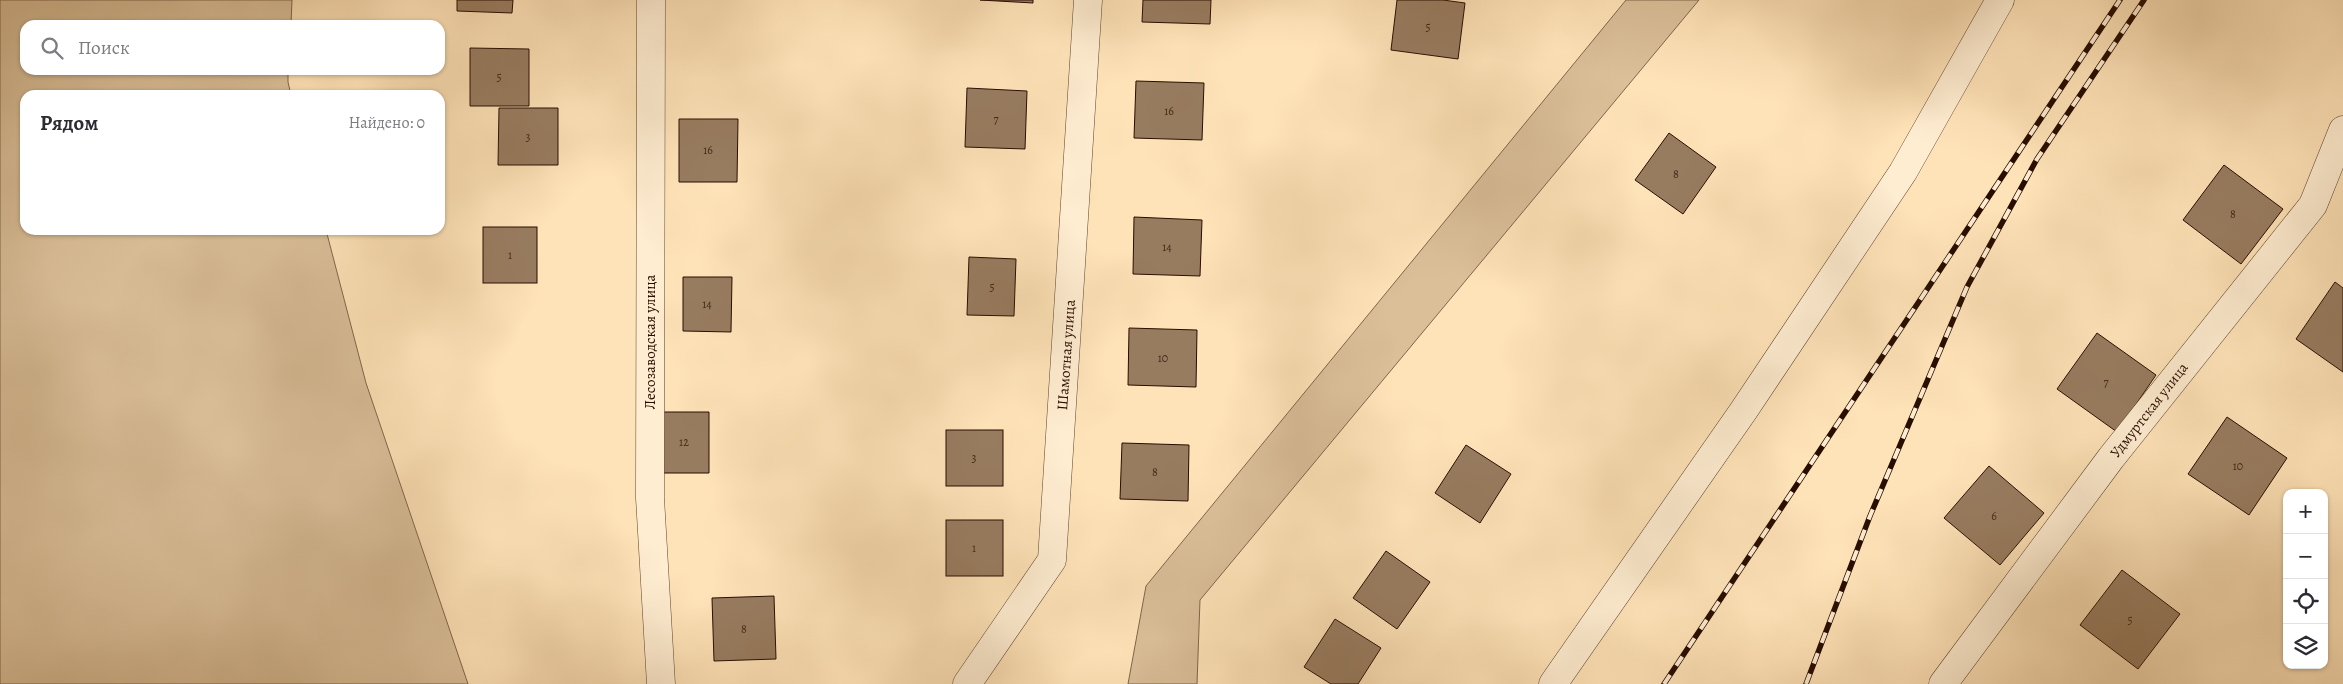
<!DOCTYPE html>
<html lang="ru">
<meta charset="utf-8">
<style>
:root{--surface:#fff;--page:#f7f7f7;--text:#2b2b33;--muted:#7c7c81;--line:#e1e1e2}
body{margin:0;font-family:Alegreya,serif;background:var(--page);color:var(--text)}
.controls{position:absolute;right:15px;bottom:15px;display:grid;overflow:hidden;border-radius:10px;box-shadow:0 1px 4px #0004}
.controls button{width:45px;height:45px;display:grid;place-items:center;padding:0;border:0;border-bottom:1px solid var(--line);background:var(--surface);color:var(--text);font:25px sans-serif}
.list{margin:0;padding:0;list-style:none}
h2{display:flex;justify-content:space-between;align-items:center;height:65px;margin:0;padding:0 20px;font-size:21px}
h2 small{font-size:16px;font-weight:400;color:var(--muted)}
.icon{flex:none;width:28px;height:28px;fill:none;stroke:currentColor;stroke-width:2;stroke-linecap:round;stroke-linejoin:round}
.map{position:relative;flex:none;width:2343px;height:684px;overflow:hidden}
.search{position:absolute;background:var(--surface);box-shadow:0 1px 4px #0004;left:20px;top:20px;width:425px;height:55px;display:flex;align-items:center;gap:12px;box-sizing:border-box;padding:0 18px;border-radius:15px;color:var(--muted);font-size:19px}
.panel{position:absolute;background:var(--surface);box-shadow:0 1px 4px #0004;left:20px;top:90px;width:425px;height:145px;border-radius:15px}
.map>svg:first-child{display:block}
.green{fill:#dabf99;stroke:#81664c}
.building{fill:#987c60;stroke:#280d00}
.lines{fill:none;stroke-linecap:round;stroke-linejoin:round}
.street-casing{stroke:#5e422e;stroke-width:29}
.street{stroke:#ffedd1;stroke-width:28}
.rail-casing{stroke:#280d00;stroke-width:5.5}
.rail{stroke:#ffedd1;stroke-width:4;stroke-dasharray:11;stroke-linecap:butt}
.labels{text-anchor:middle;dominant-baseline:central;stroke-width:4.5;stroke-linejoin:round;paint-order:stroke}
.number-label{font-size:12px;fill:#442918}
.street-label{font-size:15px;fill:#280d00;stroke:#ffedd1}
</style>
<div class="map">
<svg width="2343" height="684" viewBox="0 0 2343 684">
<rect width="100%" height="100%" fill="#ffe3b8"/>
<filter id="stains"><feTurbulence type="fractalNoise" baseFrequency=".004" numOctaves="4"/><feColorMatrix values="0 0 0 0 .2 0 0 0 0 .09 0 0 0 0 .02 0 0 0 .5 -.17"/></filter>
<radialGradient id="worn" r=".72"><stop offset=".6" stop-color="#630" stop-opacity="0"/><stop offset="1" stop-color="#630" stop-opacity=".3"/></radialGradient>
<g class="green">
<polygon points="0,0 292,0 291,25 25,25 25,70 288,70 288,82 291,95 25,95 25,230 326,230 366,383 468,684 0,684"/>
<polygon points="1626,0 1699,0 1200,600 1197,684 1128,684 1146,586"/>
</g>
<g class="building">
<polygon points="457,0 513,0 512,13 457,11"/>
<polygon points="980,0 1033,0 1033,3"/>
<polygon points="1143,0 1211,0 1210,24 1142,22"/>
<polygon points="1397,0 1443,0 1465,3 1458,59 1391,50"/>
<polygon points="470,48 529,49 529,106 470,106"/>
<polygon points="1136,81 1204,83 1202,140 1134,138"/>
<polygon points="967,88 1027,91 1025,149 965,147"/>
<polygon points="499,108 558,108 558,165 498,165"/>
<polygon points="679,119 738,119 737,182 679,182"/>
<polygon points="1669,133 1716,167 1683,214 1635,180"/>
<polygon points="2224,165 2283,209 2241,264 2183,220"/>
<polygon points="1134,217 1202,220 1200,276 1133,274"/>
<rect x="483" y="227" width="54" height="56"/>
<polygon points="969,257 1016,259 1014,316 967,315"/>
<polygon points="683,277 732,277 731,332 683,331"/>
<polygon points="2335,282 2343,288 2343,372 2296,339"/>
<polygon points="1129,328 1197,330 1196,387 1128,385"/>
<polygon points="2097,333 2156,375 2117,432 2057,389"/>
<polygon points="659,412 709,412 709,473 658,473"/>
<polygon points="2227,417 2287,458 2249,515 2188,474"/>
<rect x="946" y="430" width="57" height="56"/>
<polygon points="1122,443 1189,445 1188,501 1120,499"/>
<polygon points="1466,445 1511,474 1480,523 1435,493"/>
<polygon points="1989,466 2044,513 2000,565 1944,518"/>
<rect x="946" y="520" width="57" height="56"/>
<polygon points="1386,551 1430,582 1397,629 1353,598"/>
<polygon points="2122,570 2180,614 2138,669 2080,625"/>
<polygon points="774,596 776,659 714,661 712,598"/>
<polygon points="1335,619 1381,648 1358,684 1331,684 1304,667"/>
</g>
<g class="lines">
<defs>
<g id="street">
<polyline points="651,0 650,498 661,684"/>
<polyline points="967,684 1052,560 1088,0"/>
<polyline points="1553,684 1744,410 1903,172 2000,0"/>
<polyline points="1943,684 2111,458 2313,205 2343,130"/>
</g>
</defs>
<use href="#street" class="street-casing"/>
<use href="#street" class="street"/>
<defs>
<g id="rail">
<polyline points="1664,684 2120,0"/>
<polyline points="1806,684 1870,516 1967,287 2037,159 2144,0"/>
</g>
</defs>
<use href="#rail" class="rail-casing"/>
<use href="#rail" class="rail"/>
</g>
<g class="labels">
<g class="number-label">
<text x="1428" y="27">5</text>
<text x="499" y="77">5</text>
<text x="1169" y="111">16</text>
<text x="996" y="119">7</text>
<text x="528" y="137">3</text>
<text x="708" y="150">16</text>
<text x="1676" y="174">8</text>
<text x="2233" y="214">8</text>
<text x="1167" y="247">14</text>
<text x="510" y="255">1</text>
<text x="992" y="287">5</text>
<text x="707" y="304">14</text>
<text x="1163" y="358">10</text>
<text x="2106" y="382">7</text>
<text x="684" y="442">12</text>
<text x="974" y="458">3</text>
<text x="2238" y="466">10</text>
<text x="1155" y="472">8</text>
<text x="1994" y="516">6</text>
<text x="974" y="548">1</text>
<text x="2130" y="620">5</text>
<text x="744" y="629">8</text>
</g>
<g class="street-label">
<text transform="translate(650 342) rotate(-90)">Лесозаводская улица</text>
<text transform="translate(1066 355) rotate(-86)">Шамотная улица</text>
<text transform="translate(2149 410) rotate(-52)">Удмуртская улица</text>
</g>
</g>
<rect width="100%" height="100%" filter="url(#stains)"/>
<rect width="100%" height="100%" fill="url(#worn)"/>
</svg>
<div class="controls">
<button>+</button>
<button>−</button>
<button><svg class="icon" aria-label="locate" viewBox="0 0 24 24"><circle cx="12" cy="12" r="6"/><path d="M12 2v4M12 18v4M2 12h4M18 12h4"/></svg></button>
<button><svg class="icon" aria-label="layers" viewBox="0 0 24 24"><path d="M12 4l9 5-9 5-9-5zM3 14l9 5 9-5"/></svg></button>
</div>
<div class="search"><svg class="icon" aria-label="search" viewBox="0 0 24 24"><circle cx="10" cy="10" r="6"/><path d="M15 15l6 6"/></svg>Поиск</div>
<section class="panel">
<h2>Рядом<small>Найдено: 0</small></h2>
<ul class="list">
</ul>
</section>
</div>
